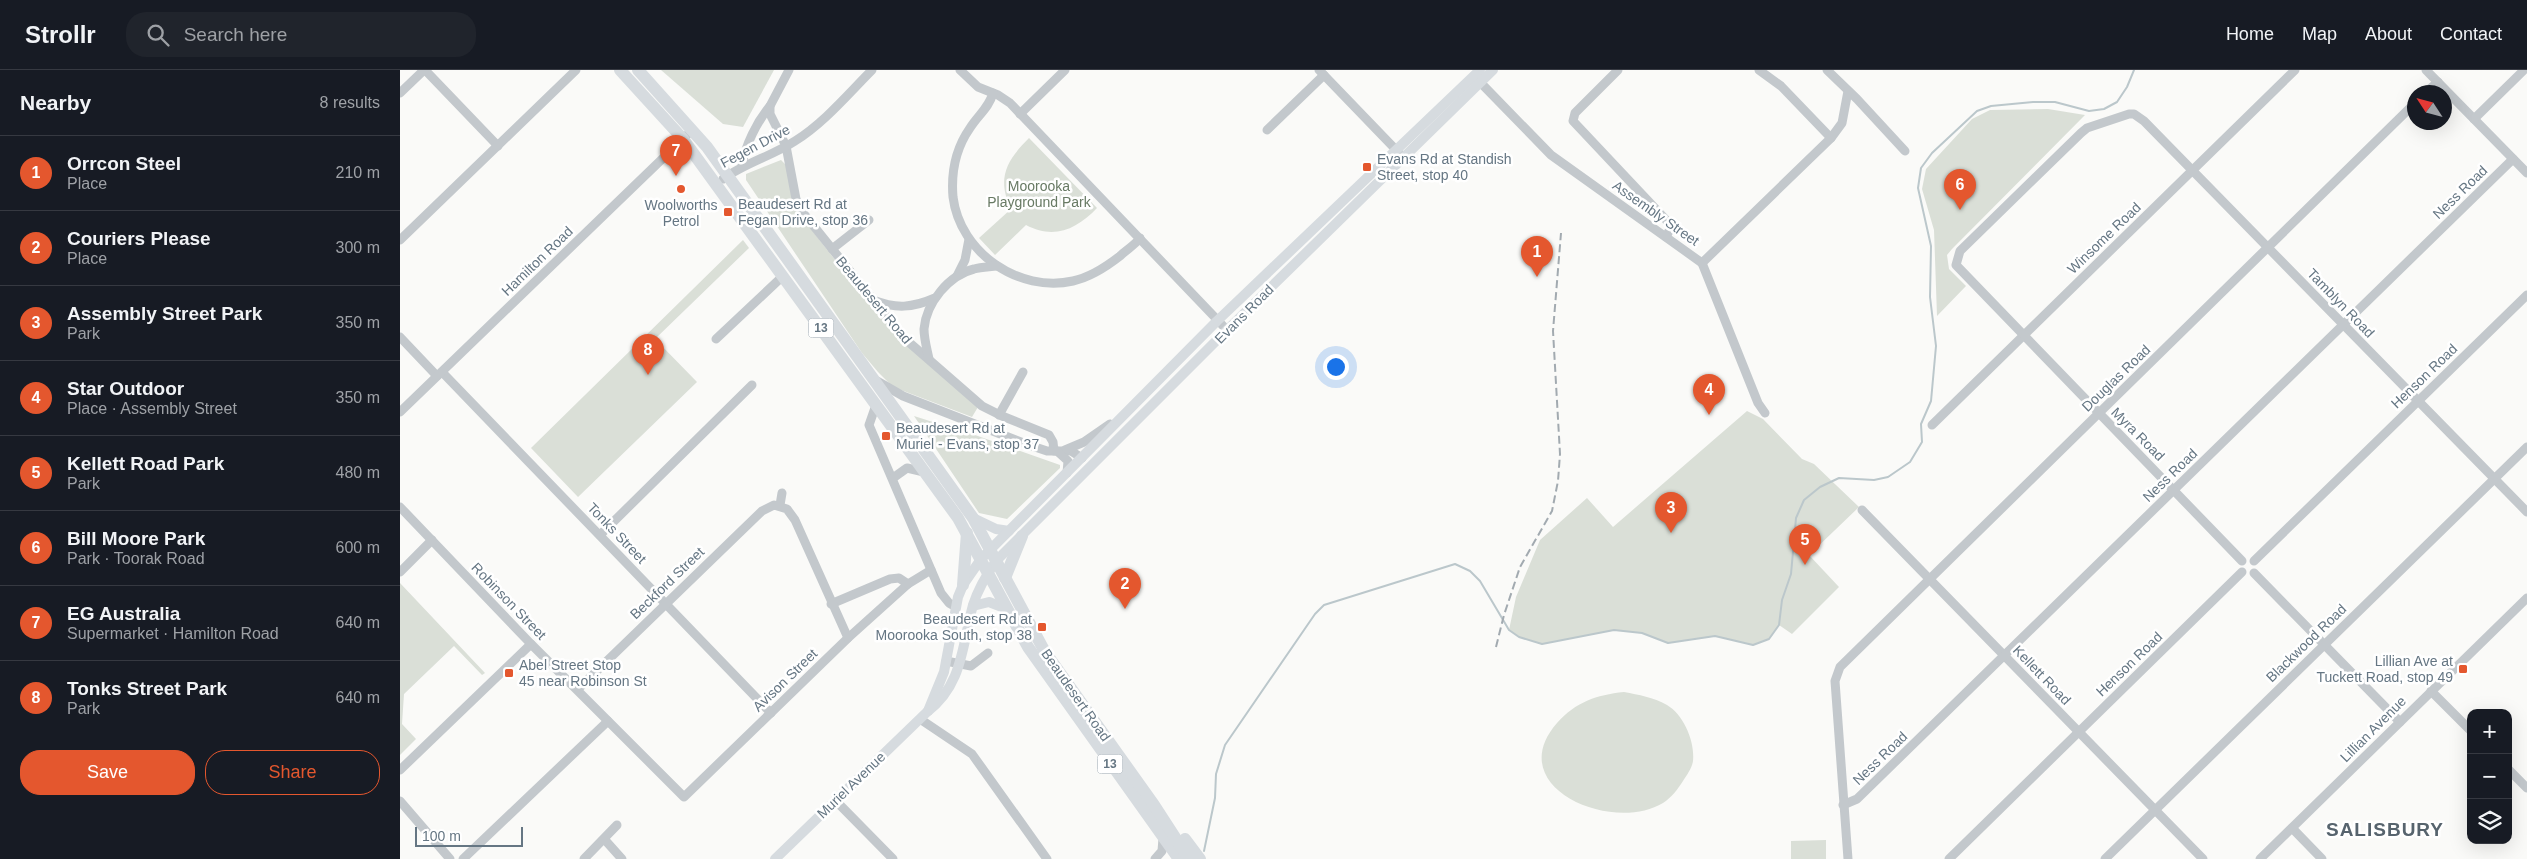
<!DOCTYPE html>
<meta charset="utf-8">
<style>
:root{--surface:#171b24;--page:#20242c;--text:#f1f3f6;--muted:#9ea1a6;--line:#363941;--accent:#e4572e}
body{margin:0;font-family:Arial,sans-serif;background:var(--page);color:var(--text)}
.controls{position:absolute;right:15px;bottom:15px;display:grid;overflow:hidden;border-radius:10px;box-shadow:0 5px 20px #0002}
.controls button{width:45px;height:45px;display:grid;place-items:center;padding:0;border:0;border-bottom:1px solid var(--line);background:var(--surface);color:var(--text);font:25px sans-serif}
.compass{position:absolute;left:2007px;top:15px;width:45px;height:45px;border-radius:50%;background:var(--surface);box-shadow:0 5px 20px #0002;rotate:306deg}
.scale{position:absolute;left:15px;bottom:12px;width:108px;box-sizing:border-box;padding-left:5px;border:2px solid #657683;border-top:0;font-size:14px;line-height:18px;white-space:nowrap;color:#657683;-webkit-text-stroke:4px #fff;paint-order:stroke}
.you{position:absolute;left:935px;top:296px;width:18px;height:18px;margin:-12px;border:4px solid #fff;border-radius:50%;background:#1a73e8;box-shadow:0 0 0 8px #1a73e833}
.badge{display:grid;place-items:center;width:32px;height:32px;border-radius:50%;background:var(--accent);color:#fff;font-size:16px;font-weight:700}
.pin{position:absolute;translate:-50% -41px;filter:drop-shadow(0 1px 2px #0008)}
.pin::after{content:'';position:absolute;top:26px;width:18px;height:15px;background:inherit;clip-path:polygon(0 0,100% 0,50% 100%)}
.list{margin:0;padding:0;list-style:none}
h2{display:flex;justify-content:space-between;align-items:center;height:65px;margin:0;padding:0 20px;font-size:21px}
h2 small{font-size:16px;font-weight:400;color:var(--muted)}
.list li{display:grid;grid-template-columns:32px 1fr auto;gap:15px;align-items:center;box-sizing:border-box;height:75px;padding:0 20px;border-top:1px solid var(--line)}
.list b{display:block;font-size:19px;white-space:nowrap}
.list p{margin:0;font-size:16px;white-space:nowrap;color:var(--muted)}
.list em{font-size:16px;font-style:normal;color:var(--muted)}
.actions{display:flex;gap:10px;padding:15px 20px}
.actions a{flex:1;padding:11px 0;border:1px solid var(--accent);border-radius:20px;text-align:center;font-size:18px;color:var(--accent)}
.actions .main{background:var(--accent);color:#fff}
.icon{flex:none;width:28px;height:28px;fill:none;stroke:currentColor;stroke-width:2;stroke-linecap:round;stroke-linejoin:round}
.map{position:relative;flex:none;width:2127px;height:789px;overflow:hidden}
header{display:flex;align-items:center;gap:30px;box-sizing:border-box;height:70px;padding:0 25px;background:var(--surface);border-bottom:1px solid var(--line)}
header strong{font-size:24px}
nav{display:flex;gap:28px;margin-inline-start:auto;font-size:18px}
.search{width:350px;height:45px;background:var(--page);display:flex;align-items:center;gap:12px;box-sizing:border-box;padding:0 18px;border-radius:20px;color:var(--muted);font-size:19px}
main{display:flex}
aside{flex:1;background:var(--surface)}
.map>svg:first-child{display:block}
.green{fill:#dadfd7}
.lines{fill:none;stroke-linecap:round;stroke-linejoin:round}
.stream{stroke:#bbc7cb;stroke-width:2}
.minor{stroke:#c3c8cc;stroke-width:9}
.major{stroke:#d6dbdf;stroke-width:10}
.highway{stroke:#d6dbdf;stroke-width:12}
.rail{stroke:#a2aab0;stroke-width:2;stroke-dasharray:8 4;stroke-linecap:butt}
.poi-dot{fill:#e4572e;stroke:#fff;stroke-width:2}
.labels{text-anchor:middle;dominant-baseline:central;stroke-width:5;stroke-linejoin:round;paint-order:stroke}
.shield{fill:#fff;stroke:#939fa8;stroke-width:1}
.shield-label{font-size:12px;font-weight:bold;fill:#657683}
.street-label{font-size:14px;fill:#657683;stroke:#fff}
.poi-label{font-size:14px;fill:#657683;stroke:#fff;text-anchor:start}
.park-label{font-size:14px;fill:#687a64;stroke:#fff}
.district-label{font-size:19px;font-weight:bold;letter-spacing:1px;fill:#57646e;stroke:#fff}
</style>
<header>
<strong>Strollr</strong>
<div class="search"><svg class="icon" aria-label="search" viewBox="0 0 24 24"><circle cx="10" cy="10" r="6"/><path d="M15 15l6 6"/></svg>Search here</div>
<nav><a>Home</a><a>Map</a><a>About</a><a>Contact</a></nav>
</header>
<main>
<aside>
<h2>Nearby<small>8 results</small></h2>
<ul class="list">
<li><span class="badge">1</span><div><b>Orrcon Steel</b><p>Place</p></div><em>210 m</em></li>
<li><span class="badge">2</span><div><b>Couriers Please</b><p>Place</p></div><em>300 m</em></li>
<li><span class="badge">3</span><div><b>Assembly Street Park</b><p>Park</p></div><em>350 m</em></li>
<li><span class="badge">4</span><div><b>Star Outdoor</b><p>Place · Assembly Street</p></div><em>350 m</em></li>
<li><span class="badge">5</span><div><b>Kellett Road Park</b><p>Park</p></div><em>480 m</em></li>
<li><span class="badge">6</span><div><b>Bill Moore Park</b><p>Park · Toorak Road</p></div><em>600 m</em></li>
<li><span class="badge">7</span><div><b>EG Australia</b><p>Supermarket · Hamilton Road</p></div><em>640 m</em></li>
<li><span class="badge">8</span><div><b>Tonks Street Park</b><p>Park</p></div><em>640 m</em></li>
</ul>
<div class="actions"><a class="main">Save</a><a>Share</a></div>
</aside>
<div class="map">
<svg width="2127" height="789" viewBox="0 0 2127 789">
<rect width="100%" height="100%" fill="#fafaf8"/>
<g class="green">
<polygon points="261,0 374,0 343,57 323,54"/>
<polygon points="1648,39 1685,45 1552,179 1547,185 1549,199 1566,216 1537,246 1534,160 1522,119 1526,99 1572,49 1590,40"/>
<path d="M629 68 697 138C677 159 654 170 626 155L595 185 579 168 611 139C596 108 607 90 629 68Z"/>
<polygon points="381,90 387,96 393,130 414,163 469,233 498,267 578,337 572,347 493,317 478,302 462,283 346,110 346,104"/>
<polygon points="343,170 349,178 255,269 297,312 178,427 131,378"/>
<polygon points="1347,341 1363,349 1402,389 1414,394 1459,437 1409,485 1439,517 1392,564 1379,555 1369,569 1353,575 1315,566 1268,573 1242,563 1214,560 1142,574 1119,567 1109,560 1116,527 1140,470 1187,428 1213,457"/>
<polygon points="514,346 536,353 544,354 660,395 660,398 607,449 579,443"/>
<polygon points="0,513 85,603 82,605 54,576 4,624 2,654 16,669 0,685"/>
<path d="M1224 622C1239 625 1253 627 1267 635 1284 645 1295 672 1293 691 1292 698 1287 705 1283 711 1278 719 1271 728 1263 733 1212 764 1101 717 1157 653 1176 632 1196 625 1224 622Z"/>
<polygon points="1426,770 1426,789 1391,789 1391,771"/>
</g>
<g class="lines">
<polyline class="stream" points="804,781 815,728 816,704 825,675 915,544 924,535 1055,494 1070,501 1080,511 1109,560 1119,567 1142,574 1214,560 1242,563 1268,573 1315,566 1353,575 1369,569 1379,555 1382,530 1391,504 1396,448 1404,430 1420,417 1439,408 1474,410 1488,407 1510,392 1522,372 1521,354 1531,331 1536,276 1530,227 1531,176 1518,118 1521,98 1532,83 1577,41 1591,36 1633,32 1655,32 1689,41 1704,39 1717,32 1727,17 1734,0"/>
<g class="minor">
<polyline points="25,0 98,76"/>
<polyline points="389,0 370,36 370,44 386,76 396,129 404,144 504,268 582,336 602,346 649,365 653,372 654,381"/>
<polyline points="560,0 578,17 598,25 610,33 827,260"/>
<polyline points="919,0 1000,84"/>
<polyline points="1218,0 1175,43 1173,51 1269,153 1271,157 1266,167"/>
<polyline points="1359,0 1381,16 1431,68"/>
<polyline points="1427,0 1457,29 1505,81"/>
<polyline points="2026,0 2127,103"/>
<polyline points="1076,8 1151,85 1302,193 1358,333 1365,343"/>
<polyline points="2026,22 2038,12"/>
<polyline points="0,23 24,0"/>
<path d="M593 23C589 38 578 45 570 58 556 78 551 103 553 127 560 183 619 223 673 211 691 207 706 197 720 186 726 180 735 175 740 168"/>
<polyline points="620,44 665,0"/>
<polyline points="2074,49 2124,0"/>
<polyline points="867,60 924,5"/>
<path d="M342 96C345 75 357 52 370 36"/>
<path d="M323 109C345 93 372 86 395 71 424 53 448 24 472 0"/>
<polyline points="0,170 176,0"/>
<polyline points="432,179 469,150"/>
<polyline points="1302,193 1431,68 1442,53 1448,21"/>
<polyline points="557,206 565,190 569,169"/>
<path d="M473 230C496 239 512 238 535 228"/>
<polyline points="0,267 37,306"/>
<polyline points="316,269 383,206"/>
<path d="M529 289C527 279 524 269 524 259 526 233 549 205 574 199 581 197 589 197 597 196"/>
<polyline points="42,302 371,643"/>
<polyline points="477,311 503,326 626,374 647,381 671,381 682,388"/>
<polyline points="476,335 469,355 541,523 549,533 556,537"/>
<polyline points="0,342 287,65"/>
<polyline points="599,345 623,302"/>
<polyline points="1532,355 1895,0"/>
<polyline points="665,380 684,372 710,354"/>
<polyline points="657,381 668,391 667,403"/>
<polyline points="493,408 507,398 524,402"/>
<polyline points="380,435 382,423"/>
<polyline points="0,437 131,574 284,727 448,568 508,514 531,500"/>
<polyline points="1462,440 1803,789"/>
<polyline points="200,465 352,315"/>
<polyline points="1842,491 1556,195 1560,181 1681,63 1687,58 1729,44 1734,44 1744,51 2127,442"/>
<polyline points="1854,491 2127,225"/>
<polyline points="0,502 32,470"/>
<polyline points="1854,503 2000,652"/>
<polyline points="431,534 490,509 499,508 508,514"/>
<polyline points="546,591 571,596 588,583"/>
<polyline points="178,619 362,441 374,435 387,439 395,450 448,568"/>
<polyline points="2031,621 2071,661"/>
<polyline points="520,649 572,684 647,789"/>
<polyline points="2108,699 2127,718"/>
<polyline points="0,700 131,574"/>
<polyline points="435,730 493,789"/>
<polyline points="0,731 50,789"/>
<polyline points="1443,735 1457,729 2113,89"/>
<polyline points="1892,758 1922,789"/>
<polyline points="205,770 222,789"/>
<polyline points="63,789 208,651"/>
<polyline points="184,789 217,755"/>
<polyline points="755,789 762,781 763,768"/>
<polyline points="1448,789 1435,611 1440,597 2014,34"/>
<polyline points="1549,789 1842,502"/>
<polyline points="1705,789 2127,377"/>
<polyline points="1860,789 2127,528"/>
</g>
<g class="major">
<polyline points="573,448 596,459 609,461"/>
<polyline points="573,536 589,532 607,539"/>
<polyline points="528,641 544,602 558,527 563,515 581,489 817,251 1080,0"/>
<path d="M375 789 527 642C563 615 562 575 573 535 578 519 587 504 596 491L821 266 1093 0"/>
</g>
<g class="highway">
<polyline points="220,0 283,69 558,448 628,577 779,789"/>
<polyline points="238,0 307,77 573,448 645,582 754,735 789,789"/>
<polyline points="605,508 622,466"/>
<polyline points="563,515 567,463"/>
<polyline points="785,769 800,789"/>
</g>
<polyline class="rail" points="1096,577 1104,545 1120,497 1152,441 1158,411 1160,384 1153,261 1161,163"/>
</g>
<g class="poi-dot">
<rect x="962" y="92" width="10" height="10" rx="2.5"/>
<circle cx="281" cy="119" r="5"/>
<rect x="323" y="137" width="10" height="10" rx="2.5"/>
<rect x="481" y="361" width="10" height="10" rx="2.5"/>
<rect x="637" y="552" width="10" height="10" rx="2.5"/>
<rect x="2058" y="594" width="10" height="10" rx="2.5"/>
<rect x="104" y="598" width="10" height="10" rx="2.5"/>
</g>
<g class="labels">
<g class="shield">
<rect x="408.5" y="248.5" width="25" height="19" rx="4"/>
<rect x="697.5" y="684.5" width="25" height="19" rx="4"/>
</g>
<g class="shield-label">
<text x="421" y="258">13</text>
<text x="710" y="694">13</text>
</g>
<g class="street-label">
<text transform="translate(355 76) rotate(-28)">Fegen Drive</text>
<text transform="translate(2060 122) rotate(-44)">Ness Road</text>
<text transform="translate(1256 143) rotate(35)">Assembly Street</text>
<text transform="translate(1704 168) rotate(-44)">Winsome Road</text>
<text transform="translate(137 191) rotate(-44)">Hamilton Road</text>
<text transform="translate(474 230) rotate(50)">Beaudesert Road</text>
<text transform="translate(1941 233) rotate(46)">Tamblyn Road</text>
<text transform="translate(844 244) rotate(-45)">Evans Road</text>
<text transform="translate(2024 306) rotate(-44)">Henson Road</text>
<text transform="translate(1716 308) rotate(-44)">Douglas Road</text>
<text transform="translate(1738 364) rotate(45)">Myra Road</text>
<text transform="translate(1770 405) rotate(-44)">Ness Road</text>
<text transform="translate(217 463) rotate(46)">Tonks Street</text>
<text transform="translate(267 513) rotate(-44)">Beckford Street</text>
<text transform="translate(109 531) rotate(46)">Robinson Street</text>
<text transform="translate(1906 573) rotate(-44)">Blackwood Road</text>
<text transform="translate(1729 594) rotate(-44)">Henson Road</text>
<text transform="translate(1642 605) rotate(46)">Kellett Road</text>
<text transform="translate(385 610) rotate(-44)">Avison Street</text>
<text transform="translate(676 625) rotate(55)">Beaudesert Road</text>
<text transform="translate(1973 659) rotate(-45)">Lillian Avenue</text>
<text transform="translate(1480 688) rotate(-44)">Ness Road</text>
<text transform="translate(451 715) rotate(-44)">Muriel Avenue</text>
</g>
<g class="poi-label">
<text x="977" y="89">Evans Rd at Standish<tspan x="977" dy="16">Street, stop 40</tspan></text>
<text x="338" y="134">Beaudesert Rd at<tspan x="338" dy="16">Fegan Drive, stop 36</tspan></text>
<text x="281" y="135" text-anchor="middle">Woolworths<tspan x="281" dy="16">Petrol</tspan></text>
<text x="496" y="358">Beaudesert Rd at<tspan x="496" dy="16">Muriel - Evans, stop 37</tspan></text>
<text x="632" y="549" text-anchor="end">Beaudesert Rd at<tspan x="632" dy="16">Moorooka South, stop 38</tspan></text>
<text x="2053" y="591" text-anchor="end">Lillian Ave at<tspan x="2053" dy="16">Tuckett Road, stop 49</tspan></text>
<text x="119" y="595">Abel Street Stop<tspan x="119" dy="16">45 near Robinson St</tspan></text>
</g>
<g class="park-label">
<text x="639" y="116">Moorooka<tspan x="639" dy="16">Playground Park</tspan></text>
</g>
<g class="district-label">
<text x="1985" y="759">SALISBURY</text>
</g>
</g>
</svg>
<div class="controls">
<button>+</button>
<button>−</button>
<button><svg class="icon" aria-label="layers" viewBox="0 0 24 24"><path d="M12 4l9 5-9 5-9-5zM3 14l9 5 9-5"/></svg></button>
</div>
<svg class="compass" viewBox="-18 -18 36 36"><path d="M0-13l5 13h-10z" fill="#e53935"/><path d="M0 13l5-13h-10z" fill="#9ea1a6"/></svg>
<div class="scale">100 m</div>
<div class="you"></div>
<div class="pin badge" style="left:1137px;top:207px">1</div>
<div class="pin badge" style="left:725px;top:539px">2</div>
<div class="pin badge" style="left:1271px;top:463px">3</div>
<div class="pin badge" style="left:1309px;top:345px">4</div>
<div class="pin badge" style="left:1405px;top:495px">5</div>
<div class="pin badge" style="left:1560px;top:140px">6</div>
<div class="pin badge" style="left:276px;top:106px">7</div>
<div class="pin badge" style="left:248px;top:305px">8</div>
</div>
</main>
